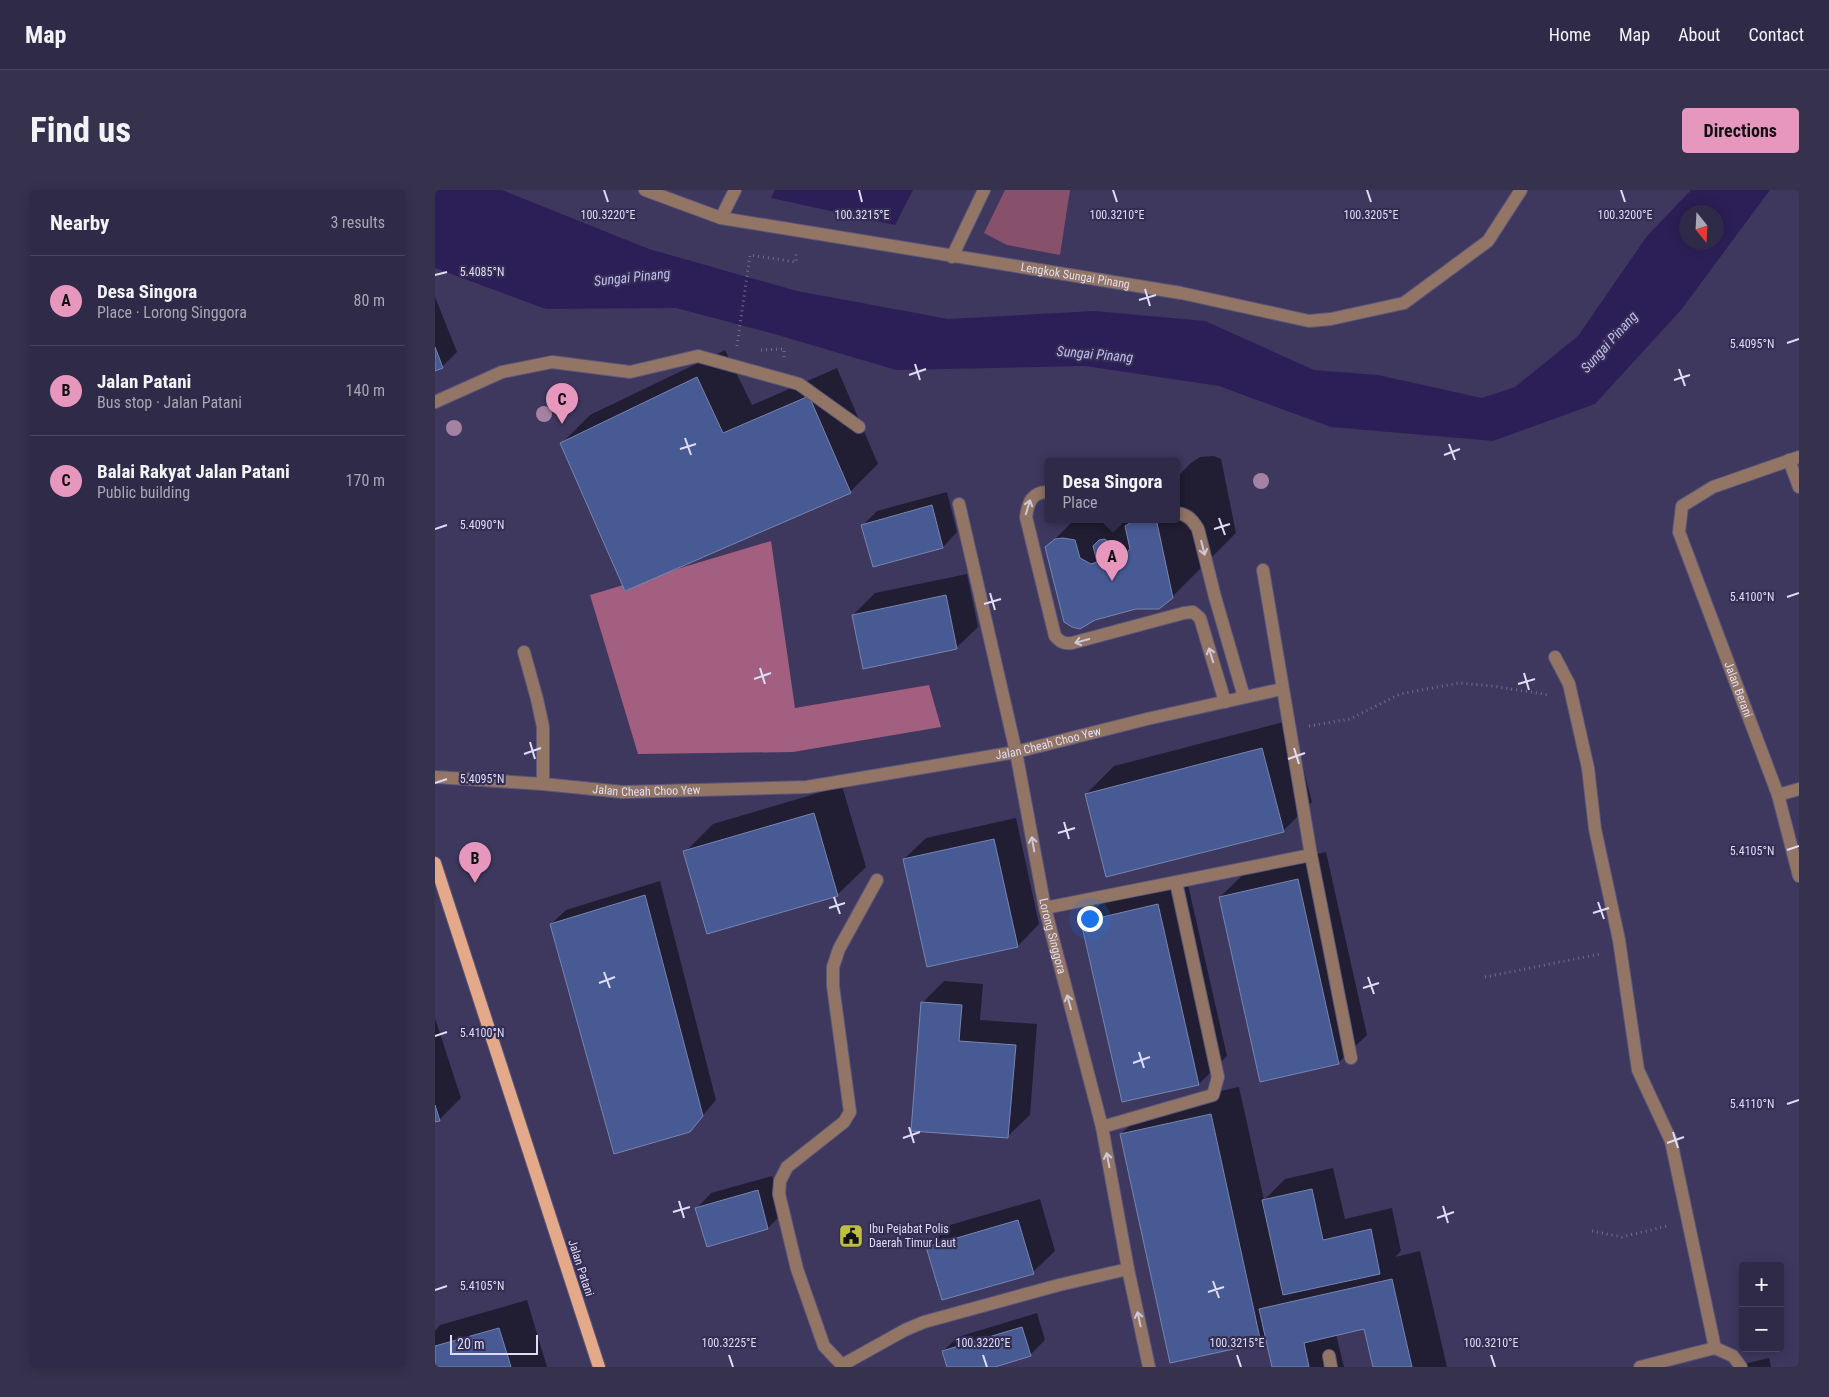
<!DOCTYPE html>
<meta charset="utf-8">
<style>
:root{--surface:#2e2a47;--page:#36324e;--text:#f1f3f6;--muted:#a7a7b4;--line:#494660;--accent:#e797bd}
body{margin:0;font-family:"Roboto Condensed",sans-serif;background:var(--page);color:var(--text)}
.controls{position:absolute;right:15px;bottom:15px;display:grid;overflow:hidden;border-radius:5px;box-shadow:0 2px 12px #0003}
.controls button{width:45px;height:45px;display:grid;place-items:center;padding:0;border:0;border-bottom:1px solid var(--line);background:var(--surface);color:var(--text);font:25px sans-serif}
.compass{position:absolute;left:1244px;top:15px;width:45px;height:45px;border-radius:50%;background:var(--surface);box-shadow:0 2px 12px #0003;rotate:162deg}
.scale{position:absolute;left:15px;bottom:12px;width:88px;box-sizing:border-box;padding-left:5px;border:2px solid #dfddf5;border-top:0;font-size:14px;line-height:18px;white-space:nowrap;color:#dfddf5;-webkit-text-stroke:4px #342e54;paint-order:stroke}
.you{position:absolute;left:654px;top:728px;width:18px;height:18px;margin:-12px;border:4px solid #fff;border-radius:50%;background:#1a73e8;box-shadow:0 0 0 8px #1a73e833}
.badge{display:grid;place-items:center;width:32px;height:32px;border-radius:50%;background:var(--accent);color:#111;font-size:16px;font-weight:700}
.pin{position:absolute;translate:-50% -41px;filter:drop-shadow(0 1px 2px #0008)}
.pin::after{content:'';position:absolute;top:26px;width:18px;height:15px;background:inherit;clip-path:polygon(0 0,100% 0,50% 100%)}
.popup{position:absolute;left:610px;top:268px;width:135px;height:65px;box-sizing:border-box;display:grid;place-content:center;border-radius:5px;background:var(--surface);filter:drop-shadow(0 1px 4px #0005);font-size:16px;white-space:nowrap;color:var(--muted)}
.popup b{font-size:19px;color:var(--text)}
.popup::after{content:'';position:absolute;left:50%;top:100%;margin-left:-10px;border:10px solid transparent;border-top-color:var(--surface)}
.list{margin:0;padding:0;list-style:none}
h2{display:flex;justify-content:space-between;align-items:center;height:65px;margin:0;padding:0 20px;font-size:21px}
h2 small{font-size:16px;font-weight:400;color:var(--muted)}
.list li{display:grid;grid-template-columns:32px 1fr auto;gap:15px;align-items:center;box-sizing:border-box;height:90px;padding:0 20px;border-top:1px solid var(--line)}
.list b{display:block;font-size:19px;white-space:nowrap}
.list p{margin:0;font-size:16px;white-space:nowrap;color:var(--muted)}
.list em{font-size:16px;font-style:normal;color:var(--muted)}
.map{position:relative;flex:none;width:1364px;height:1177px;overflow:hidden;border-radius:5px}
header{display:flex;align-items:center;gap:30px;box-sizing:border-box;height:70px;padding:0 25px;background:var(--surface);border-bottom:1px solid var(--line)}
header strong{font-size:24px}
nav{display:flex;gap:28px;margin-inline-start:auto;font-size:18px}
.intro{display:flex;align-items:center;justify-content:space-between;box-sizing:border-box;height:120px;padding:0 30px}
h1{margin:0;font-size:35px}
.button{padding:12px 22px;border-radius:5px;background:var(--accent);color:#111;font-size:18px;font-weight:700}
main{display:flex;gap:30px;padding:0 30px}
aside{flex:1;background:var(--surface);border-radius:5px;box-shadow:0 2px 12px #0003}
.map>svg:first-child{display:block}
.green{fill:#87506b}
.forest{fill:#a25f80}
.water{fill:#2c1f58;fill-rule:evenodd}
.shadow{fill:#0007}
.building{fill:#485a94;stroke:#7785af}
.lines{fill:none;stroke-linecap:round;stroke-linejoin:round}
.minor-casing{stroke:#5b567a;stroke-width:14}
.major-casing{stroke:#5b567a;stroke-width:14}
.path{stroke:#706c8e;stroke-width:3;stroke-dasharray:1 4;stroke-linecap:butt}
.minor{stroke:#937565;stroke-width:12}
.major{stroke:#e4a989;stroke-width:12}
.tree{fill:#a582a2}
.oneway{stroke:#d0c8d8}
.ticks{fill:none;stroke:#dfddf5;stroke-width:2}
.labels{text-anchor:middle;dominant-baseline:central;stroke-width:4.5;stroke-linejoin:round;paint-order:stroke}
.street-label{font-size:12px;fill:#dfddf5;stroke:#342e54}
.poi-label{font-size:12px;fill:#dfddf5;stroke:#342e54;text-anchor:start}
.water-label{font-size:14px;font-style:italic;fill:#c1bbf2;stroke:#342e54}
.ticks-label{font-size:12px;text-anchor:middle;fill:#dfddf5;stroke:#342e54;stroke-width:4.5;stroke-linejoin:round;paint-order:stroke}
</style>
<header>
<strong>Map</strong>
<nav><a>Home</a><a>Map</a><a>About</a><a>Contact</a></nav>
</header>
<div class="intro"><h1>Find us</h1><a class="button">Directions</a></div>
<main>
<aside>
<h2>Nearby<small>3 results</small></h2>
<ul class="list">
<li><span class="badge">A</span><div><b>Desa Singora</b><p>Place · Lorong Singgora</p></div><em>80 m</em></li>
<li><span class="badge">B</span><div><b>Jalan Patani</b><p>Bus stop · Jalan Patani</p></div><em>140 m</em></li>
<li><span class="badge">C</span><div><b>Balai Rakyat Jalan Patani</b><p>Public building</p></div><em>170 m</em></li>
</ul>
</aside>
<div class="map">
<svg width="1364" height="1177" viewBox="0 0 1364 1177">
<rect width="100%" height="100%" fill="#3e385f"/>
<polygon class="green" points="570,0 635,0 625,65 572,55 549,43"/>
<polygon class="forest" points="336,351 360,518 494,495 506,537 358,562 203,564 155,405"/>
<g class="water">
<path d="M0 0H67L214 59 362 101 513 129 659 121 770 131 879 180 943 185 1047 208 1080 197 1143 146 1212 46 1256 0H1335L1246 120 1160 214 1058 251 896 237 784 196 650 176 461 180 336 143 241 118 111 119 0 78ZM1252 22H1282V52H1252Z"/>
<polygon points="340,0 478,0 460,35 336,8"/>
</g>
<g class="shadow">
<polygon points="0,107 22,162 7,177 0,180"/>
<polygon points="290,160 317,215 402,178 443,274 415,302 127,253 155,225"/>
<polygon points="779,266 786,269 801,343 737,407 611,358 639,330 741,330 741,288 756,273 765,267"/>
<polygon points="512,302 522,342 508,357 439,376 428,335 442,321"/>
<polygon points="532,384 543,437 521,458 418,425 440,403"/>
<polygon points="856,530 877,612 848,641 651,604 679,576"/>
<polygon points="407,596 431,677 402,705 250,662 278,634"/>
<polygon points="581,628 604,734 583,756 469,669 491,648"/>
<polygon points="891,662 932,845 903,873 785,707 814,679"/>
<polygon points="751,686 792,866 764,894 647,732 676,704"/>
<polygon points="225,691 281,910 255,940 116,734 131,720"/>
<polygon points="509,791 548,794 545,830 602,834 595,925 573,946 487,813"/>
<polygon points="0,828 26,908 5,929 0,931"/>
<polygon points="804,897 829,1010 850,989 898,978 910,1029 957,1018 966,1061 960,1067 985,1061 1012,1177 939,1177 930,1137 901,1144 909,1177 839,1177 831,1146 826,1152 686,944 715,916"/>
<polygon points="337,986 347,1024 333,1038 262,1018 276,1003"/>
<polygon points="605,1009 620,1061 598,1082 493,1057 515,1035"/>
<polygon points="92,1110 112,1177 0,1177 0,1141 5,1135"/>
<polygon points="602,1123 610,1150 595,1165 508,1161 523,1147"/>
<polygon points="1334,1168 1336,1177 1295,1177"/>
</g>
<g class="building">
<polygon points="0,157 8,178 0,181"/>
<polygon points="262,187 288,243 374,206 416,303 190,401 125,253"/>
<polygon points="497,315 508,358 438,377 426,335"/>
<polygon points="700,330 715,330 722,333 738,408 724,419 701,419 660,430 645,439 637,437 629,432 610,357 620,349 628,348 640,350 645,368 656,374 662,372 658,356 664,350 670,349 678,356 682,367 689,366 695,359 690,336"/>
<polygon points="511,405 522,459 428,479 417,425"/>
<polygon points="827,558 849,642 671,687 650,604"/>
<polygon points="379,623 403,706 272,744 248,661"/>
<polygon points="559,649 583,757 492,777 468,669"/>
<polygon points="863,689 904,874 825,892 784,707"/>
<polygon points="210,705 268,926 255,942 179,964 115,734"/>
<polygon points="723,714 764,895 687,912 646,732"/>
<polygon points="486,812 527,815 524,851 581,855 573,948 476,941"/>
<polygon points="0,915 5,931 0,932"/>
<polygon points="776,924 826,1153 735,1173 685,944"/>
<polygon points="877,999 888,1050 936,1039 945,1084 848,1105 827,1010"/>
<polygon points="323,1000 333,1039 272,1057 260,1018"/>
<polygon points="583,1030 599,1084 507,1110 491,1057"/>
<polygon points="957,1089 977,1177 938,1177 929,1139 869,1153 874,1177 837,1177 824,1119"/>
<polygon points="587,1137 596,1166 560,1177 512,1177 507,1161"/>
<polygon points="64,1138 76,1177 0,1177 0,1156"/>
</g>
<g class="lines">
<defs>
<g id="minor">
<path id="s1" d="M210 0 286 28 746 103 874 131 896 129 969 113 1053 51 1086 0"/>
<polyline points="286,28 300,0"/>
<polyline points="517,67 549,0"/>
<polyline points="0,212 67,182 117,172 195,182 263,166 364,194 424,237"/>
<path id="s2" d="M1364 267 1278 297 1247 316 1244 342 1343 605 1364 686"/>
<polyline points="1354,270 1364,297"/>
<path d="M613 302C597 302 593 312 591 327L620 446C625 452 629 454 637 453L749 423 758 422 765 428 790 512"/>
<path id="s3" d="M524 314 581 562 610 718 667 937 693 1079 714 1177"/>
<path d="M741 323C752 324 757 329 763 339L780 407 809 507"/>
<polyline points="828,380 876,665 916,868"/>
<polyline points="89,462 102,509 108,537 108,594"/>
<polyline points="1120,467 1134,494 1153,578 1160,639 1184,750 1203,880 1236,951 1280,1158 1298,1166 1306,1177"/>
<path id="s4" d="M0 587 108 594 188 602 372 597 581 562 712 529 847 499"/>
<polyline points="1343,605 1364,599"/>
<polyline points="442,690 404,759 398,777 398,796 415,922 409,932 352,977 345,991 344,1004 362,1079 389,1156 407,1175 470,1140 489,1132 624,1095 693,1079"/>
<polyline points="610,718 876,665"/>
<polyline points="667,937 778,905 783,887 741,692"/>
<polyline points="894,1166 896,1177"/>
<polyline points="1205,1177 1280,1158"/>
</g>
<polyline id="major" points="0,673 164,1177"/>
</defs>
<use href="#minor" class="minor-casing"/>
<use href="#major" class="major-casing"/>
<g class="path">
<polyline points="302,156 315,65 361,72 361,61"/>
<polyline points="326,160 349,159 349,167"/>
<polyline points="874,536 915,529 965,504 1024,493 1057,496 1114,505"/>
<polyline points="1050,787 1165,764"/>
<polyline points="1157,1041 1187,1047 1232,1036"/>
</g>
<use href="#minor" class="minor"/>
<use href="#major" class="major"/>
</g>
<g class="tree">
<circle cx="109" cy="224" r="8"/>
<circle cx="19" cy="238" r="8"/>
<circle cx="826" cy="291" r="8"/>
</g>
<defs><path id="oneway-shaft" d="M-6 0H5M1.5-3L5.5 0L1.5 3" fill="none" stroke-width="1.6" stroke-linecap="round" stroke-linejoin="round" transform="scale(1.25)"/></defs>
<g class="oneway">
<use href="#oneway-shaft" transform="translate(593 317) rotate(-73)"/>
<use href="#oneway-shaft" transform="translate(768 358) rotate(76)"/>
<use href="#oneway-shaft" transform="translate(647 451) rotate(165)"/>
<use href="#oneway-shaft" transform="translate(776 465) rotate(-107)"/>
<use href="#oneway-shaft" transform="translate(598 654) rotate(-100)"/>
<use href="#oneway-shaft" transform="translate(634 812) rotate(-105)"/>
<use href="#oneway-shaft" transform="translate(673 970) rotate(-101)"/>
<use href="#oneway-shaft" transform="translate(704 1129) rotate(-102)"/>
</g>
<path class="ticks" d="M169 0 173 12M424 0 427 12M678 0 682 12M932 0 936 12M1186 0 1190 12M0 85 12 82M710 99 715 116M704 110 721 105M1352 153 1364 149M480 174 485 190M1244 179 1250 196M474 185 491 179M1239 190 1255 185M250 248 256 265M1014 254 1020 270M245 259 261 254M1009 265 1025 259M784 328 790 345M0 339 12 335M779 339 795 334M555 403 560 420M1352 407 1364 403M549 414 566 409M325 478 330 494M1089 483 1094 500M319 489 336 483M1083 494 1100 489M95 552 100 569M859 558 864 574M89 564 106 558M853 569 870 563M0 593 12 589M629 632 634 649M623 643 640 638M1352 660 1364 656M399 707 405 724M1163 712 1169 729M394 718 410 713M1158 723 1174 718M169 782 175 798M933 787 939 804M164 793 180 787M928 798 944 793M0 846 12 842M704 862 709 878M698 873 715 867M1352 914 1364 910M474 937 479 953M1238 942 1243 958M468 948 485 942M1232 953 1249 947M244 1011 249 1028M1008 1016 1013 1033M238 1022 255 1017M1002 1028 1019 1022M778 1091 784 1108M0 1100 12 1096M773 1102 789 1097M294 1165 298 1177M548 1165 552 1177M802 1165 806 1177M1056 1165 1060 1177"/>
<defs>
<symbol id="civic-square" viewBox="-11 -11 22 22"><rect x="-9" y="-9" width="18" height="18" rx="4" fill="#bebf42" stroke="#342e54"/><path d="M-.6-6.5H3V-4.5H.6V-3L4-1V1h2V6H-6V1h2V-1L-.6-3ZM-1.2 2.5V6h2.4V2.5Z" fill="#111"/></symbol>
</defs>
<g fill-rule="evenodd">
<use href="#civic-square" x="402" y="1032" width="28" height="28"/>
</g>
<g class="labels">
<g class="street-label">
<text stroke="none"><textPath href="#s1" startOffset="440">Lengkok Sungai Pinang</textPath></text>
<text stroke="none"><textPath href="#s2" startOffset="322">Jalan Berani</textPath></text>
<text stroke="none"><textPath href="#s4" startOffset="618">Jalan Cheah Choo Yew</textPath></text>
<text stroke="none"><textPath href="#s4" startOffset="212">Jalan Cheah Choo Yew</textPath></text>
<text stroke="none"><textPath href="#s3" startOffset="442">Lorong Singgora</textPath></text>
<text transform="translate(146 1078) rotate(72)">Jalan Patani</text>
</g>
<g class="poi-label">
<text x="434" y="1039">Ibu Pejabat Polis<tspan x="434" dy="14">Daerah Timur Laut</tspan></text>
</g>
<g class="water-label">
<text transform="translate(197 87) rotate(-6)">Sungai Pinang</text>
<text transform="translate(1174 152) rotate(-48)">Sungai Pinang</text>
<text transform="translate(660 164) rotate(5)">Sungai Pinang</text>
</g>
</g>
<g class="ticks-label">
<text x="173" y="29">100.3220°E</text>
<text x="427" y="29">100.3215°E</text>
<text x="682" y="29">100.3210°E</text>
<text x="936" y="29">100.3205°E</text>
<text x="1190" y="29">100.3200°E</text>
<text x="47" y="86">5.4085°N</text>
<text x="1317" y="158">5.4095°N</text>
<text x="47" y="339">5.4090°N</text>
<text x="1317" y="411">5.4100°N</text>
<text x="47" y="593">5.4095°N</text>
<text x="1317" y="665">5.4105°N</text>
<text x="47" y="847">5.4100°N</text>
<text x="1317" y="918">5.4110°N</text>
<text x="47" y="1100">5.4105°N</text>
<text x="294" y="1157">100.3225°E</text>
<text x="548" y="1157">100.3220°E</text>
<text x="802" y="1157">100.3215°E</text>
<text x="1056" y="1157">100.3210°E</text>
</g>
</svg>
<div class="controls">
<button>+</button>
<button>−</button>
</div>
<svg class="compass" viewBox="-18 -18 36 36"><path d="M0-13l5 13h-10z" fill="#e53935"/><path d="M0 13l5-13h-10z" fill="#a7a7b4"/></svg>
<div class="scale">20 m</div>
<div class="you"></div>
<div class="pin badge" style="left:677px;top:391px">A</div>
<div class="popup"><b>Desa Singora</b>Place</div>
<div class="pin badge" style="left:40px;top:693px">B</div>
<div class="pin badge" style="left:127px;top:234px">C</div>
</div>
</main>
